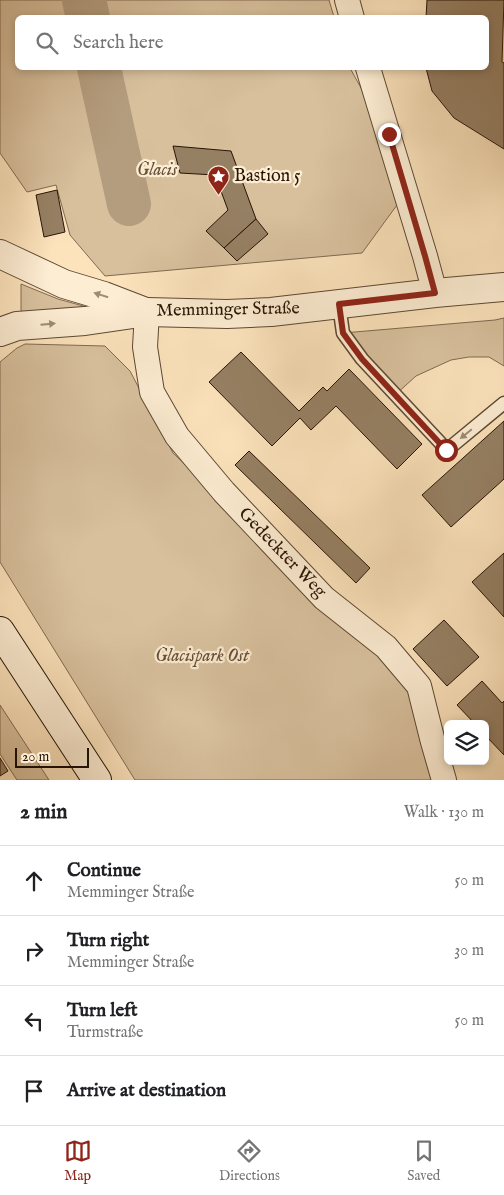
<!DOCTYPE html>
<meta charset="utf-8">
<style>
:root{--surface:#fff;--page:#f2f2f2;--text:#202124;--muted:#757577;--line:#e0e0e0;--accent:#8f2418}
body{margin:0;font-family:"IM FELL English",serif;background:var(--page);color:var(--text)}
.controls{position:absolute;right:15px;bottom:15px;display:grid;overflow:hidden;border-radius:8px;box-shadow:0 2px 8px #0003}
.controls button{width:45px;height:45px;display:grid;place-items:center;padding:0;border:0;border-bottom:1px solid var(--line);background:var(--surface);color:var(--text);font:25px sans-serif}
.scale{position:absolute;left:15px;bottom:12px;width:74px;box-sizing:border-box;padding-left:5px;border:2px solid #281405;border-top:0;font-size:14px;line-height:18px;white-space:nowrap;color:#281405;-webkit-text-stroke:4px #fdedd3;paint-order:stroke}
.stop{position:absolute;width:15px;height:15px;margin:-11px;border:4px solid #8f2418;border-radius:50%;background:#fff}
.stop.end{background:#8f2418;border-color:#fff;box-shadow:0 1px 5px #0008}
.list{margin:0;padding:0;list-style:none}
h2{display:flex;justify-content:space-between;align-items:center;height:65px;margin:0;padding:0 20px;font-size:21px}
h2 small{font-size:16px;font-weight:400;color:var(--muted)}
.list li{display:grid;grid-template-columns:32px 1fr auto;gap:15px;align-items:center;box-sizing:border-box;height:70px;padding:0 20px;border-top:1px solid var(--line)}
.list b{display:block;font-size:19px;white-space:nowrap}
.list p{margin:0;font-size:16px;white-space:nowrap;color:var(--muted)}
.list em{font-size:16px;font-style:normal;color:var(--muted)}
.icon{flex:none;width:28px;height:28px;fill:none;stroke:currentColor;stroke-width:2;stroke-linecap:round;stroke-linejoin:round}
.map{position:relative;flex:none;width:504px;height:780px;overflow:hidden}
.search{position:absolute;background:var(--surface);box-shadow:0 2px 8px #0003;left:15px;right:15px;top:15px;height:55px;display:flex;align-items:center;gap:12px;box-sizing:border-box;padding:0 18px;border-radius:8px;color:var(--muted);font-size:19px}
.sheet{height:345px;background:var(--surface)}
nav{display:flex;justify-content:space-around;align-items:center;box-sizing:border-box;height:70px;border-top:1px solid var(--line);background:var(--surface);font-size:14px;color:var(--muted)}
nav a{display:grid;justify-items:center;gap:2px}
nav .on{color:var(--accent)}
.map>svg:first-child{display:block}
.green{fill:#d8c09d;stroke:#806a51}
.lines{fill:none;stroke-linecap:round;stroke-linejoin:round}
.river{stroke:#b49d7e;stroke-width:44}
.building{fill:#968064;stroke:#281405}
.service-casing{stroke:#5d4833;stroke-width:15}
.minor-casing{stroke:#5d4833;stroke-width:26}
.tertiary-casing{stroke:#5d4833;stroke-width:30}
.secondary-casing{stroke:#281405;stroke-width:30}
.service{stroke:#fdedd3;stroke-width:12}
.minor{stroke:#fdedd3;stroke-width:24}
.tertiary{stroke:#fdedd3;stroke-width:28}
.secondary{stroke:#fdedd3;stroke-width:28}
.oneway{fill:#9d8b76}
.route{stroke:#8f2418;stroke-width:6}
.labels{text-anchor:middle;dominant-baseline:central;stroke-width:4.5;stroke-linejoin:round;paint-order:stroke}
.park-label{font-size:18px;font-style:italic;fill:#66503a;stroke:#fdedd3}
.poi-label{font-size:18px;fill:#281405;stroke:#fdedd3;text-anchor:start}
.street-label{font-size:18px;fill:#281405;stroke:#fdedd3}
</style>
<div class="map">
<svg width="504" height="780" viewBox="0 0 504 780">
<rect width="100%" height="100%" fill="#fce3bc"/>
<filter id="stains"><feTurbulence type="fractalNoise" baseFrequency=".004" numOctaves="4"/><feColorMatrix values="0 0 0 0 .2 0 0 0 0 .09 0 0 0 0 .02 0 0 0 .5 -.17"/></filter>
<radialGradient id="worn" r=".72"><stop offset=".6" stop-color="#630" stop-opacity="0"/><stop offset="1" stop-color="#630" stop-opacity=".3"/></radialGradient>
<g class="green">
<polygon points="0,0 329,0 334,17 18,18 18,68 350,68 371,106 397,205 362,253 105,276 70,235 56,185 27,192 0,153"/>
<polygon points="21,284 58,299 87,307 87,312 21,317"/>
<polygon points="504,318 504,366 489,357 469,357 451,360 416,376 395,395 343,333 495,320"/>
<polygon points="25,344 105,346 130,371 173,453 383,650 414,690 440,780 135,780 0,562 0,362 17,348"/>
<polygon points="0,705 49,780 17,780 0,754"/>
</g>
<g class="lines">
<g class="river">
<polyline points="84,0 88,18"/>
<polyline points="99,68 129,204"/>
</g>
</g>
<g class="building">
<polygon points="427,0 504,0 502,62 504,63 504,149 454,118 432,91 426,68 486,68 486,18 426,18"/>
<polygon points="173,146 231,151 256,219 224,248 206,231 228,210 215,175 180,173"/>
<polygon points="57,190 65,232 44,237 36,195"/>
<polygon points="256,219 268,234 237,261 224,248"/>
<polygon points="241,352 299,411 323,387 327,391 349,369 422,444 397,469 336,406 311,430 300,418 272,446 209,382"/>
<polygon points="504,421 504,479 451,527 422,495"/>
<polygon points="249,451 370,568 356,583 235,465"/>
<polygon points="504,553 504,617 472,582"/>
<polygon points="444,620 479,657 447,686 413,649"/>
<polygon points="482,681 502,703 504,701 504,755 485,735 485,724 475,724 457,705"/>
<polygon points="0,758 8,771 0,776"/>
</g>
<g class="lines">
<defs>
<polyline id="service" points="339,305 343,333 362,359 447,450 504,403"/>
<g id="minor">
<polyline points="347,0 352,18"/>
<polyline points="368,68 425,256 435,293"/>
<polyline points="147,312 145,347 152,392 177,436 224,492 324,598 386,647 419,686 433,742 444,780"/>
</g>
<g id="tertiary">
<polyline points="0,254 64,284 104,296 143,311"/>
<polyline points="0,332 17,326 85,321 147,312 227,314 271,312 435,293 504,287"/>
</g>
<polyline id="secondary" points="0,631 97,780"/>
</defs>
<use href="#service" class="service-casing"/>
<use href="#minor" class="minor-casing"/>
<use href="#tertiary" class="tertiary-casing"/>
<use href="#secondary" class="secondary-casing"/>
<use href="#service" class="service"/>
<use href="#minor" class="minor"/>
<use href="#tertiary" class="tertiary"/>
<use href="#secondary" class="secondary"/>
</g>
<defs><path id="oneway-solid" d="M-6-.8H1V-3.2L6.5 0L1 3.2V.8H-6Z" transform="scale(1.25)"/></defs>
<g class="oneway">
<use href="#oneway-solid" transform="translate(101 295) rotate(-162)"/>
<use href="#oneway-solid" transform="translate(48 324) rotate(-5)"/>
<use href="#oneway-solid" transform="translate(466 434) rotate(141)"/>
</g>
<g class="lines">
<polyline class="route" points="389,134 425,256 435,293 339,304 343,333 362,359 446,450"/>
</g>
<defs>
<symbol id="sight-pin" viewBox="-11 -11 22 30"><path d="M0 17L-7.5 6A9.5 9.5 0 1 1 7.5 6Z" fill="#8f2418" stroke="#fdedd3"/><path d="M0-6L1.8-2.2L6-1.7L2.9 1.2L3.7 5.4L0 3.3L-3.7 5.4L-2.9 1.2L-6-1.7L-1.8-2.2Z" fill="#fff"/></symbol>
</defs>
<g fill-rule="evenodd">
<use href="#sight-pin" x="206" y="164" width="25" height="34"/>
</g>
<g class="labels">
<g class="park-label">
<text x="157" y="170">Glacis</text>
<text x="202" y="656">Glacispark Ost</text>
</g>
<g class="poi-label">
<text x="234" y="176">Bastion 5</text>
</g>
<g class="street-label">
<text transform="translate(228 310) rotate(-1)">Memminger Straße</text>
<text transform="translate(282 553) rotate(46)">Gedeckter Weg</text>
</g>
</g>
<rect width="100%" height="100%" filter="url(#stains)"/>
<rect width="100%" height="100%" fill="url(#worn)"/>
</svg>
<div class="controls">
<button><svg class="icon" aria-label="layers" viewBox="0 0 24 24"><path d="M12 4l9 5-9 5-9-5zM3 14l9 5 9-5"/></svg></button>
</div>
<div class="scale">20 m</div>
<div class="stop" style="left:446px;top:450px"></div>
<div class="stop end" style="left:389px;top:134px"></div>
<div class="search"><svg class="icon" aria-label="search" viewBox="0 0 24 24"><circle cx="10" cy="10" r="6"/><path d="M15 15l6 6"/></svg>Search here</div>
</div>
<section class="sheet">
<h2>2 min<small>Walk · 130 m</small></h2>
<ul class="list">
<li><svg class="icon" aria-label="ahead" viewBox="0 0 24 24"><path d="M12 20V5M6 11l6-6 6 6"/></svg><div><b>Continue</b><p>Memminger Straße</p></div><em>50 m</em></li>
<li><svg class="icon" aria-label="right" viewBox="0 0 24 24"><path d="M7 20v-9h11M14 6l5 5-5 5"/></svg><div><b>Turn right</b><p>Memminger Straße</p></div><em>30 m</em></li>
<li><svg class="icon" aria-label="left" viewBox="0 0 24 24"><path d="M17 20v-9H6M10 6l-5 5 5 5"/></svg><div><b>Turn left</b><p>Turmstraße</p></div><em>50 m</em></li>
<li><svg class="icon" aria-label="arrive" viewBox="0 0 24 24"><path d="M6 21V4h12l-3 4 3 4H6"/></svg><div><b>Arrive at destination</b></div></li>
</ul>
</section>
<nav>
<a class="on"><svg class="icon" aria-label="map" viewBox="0 0 24 24"><path d="M3 6l6-2 6 2 6-2v14l-6 2-6-2-6 2zM9 4v14M15 6v14"/></svg>Map</a>
<a><svg class="icon" aria-label="directions" viewBox="0 0 24 24"><path d="M12 3l9 9-9 9-9-9zM9 14v-3h6M13 9l2 2-2 2"/></svg>Directions</a>
<a><svg class="icon" aria-label="saved" viewBox="0 0 24 24"><path d="M7 4h10v16l-5-4-5 4z"/></svg>Saved</a>
</nav>
